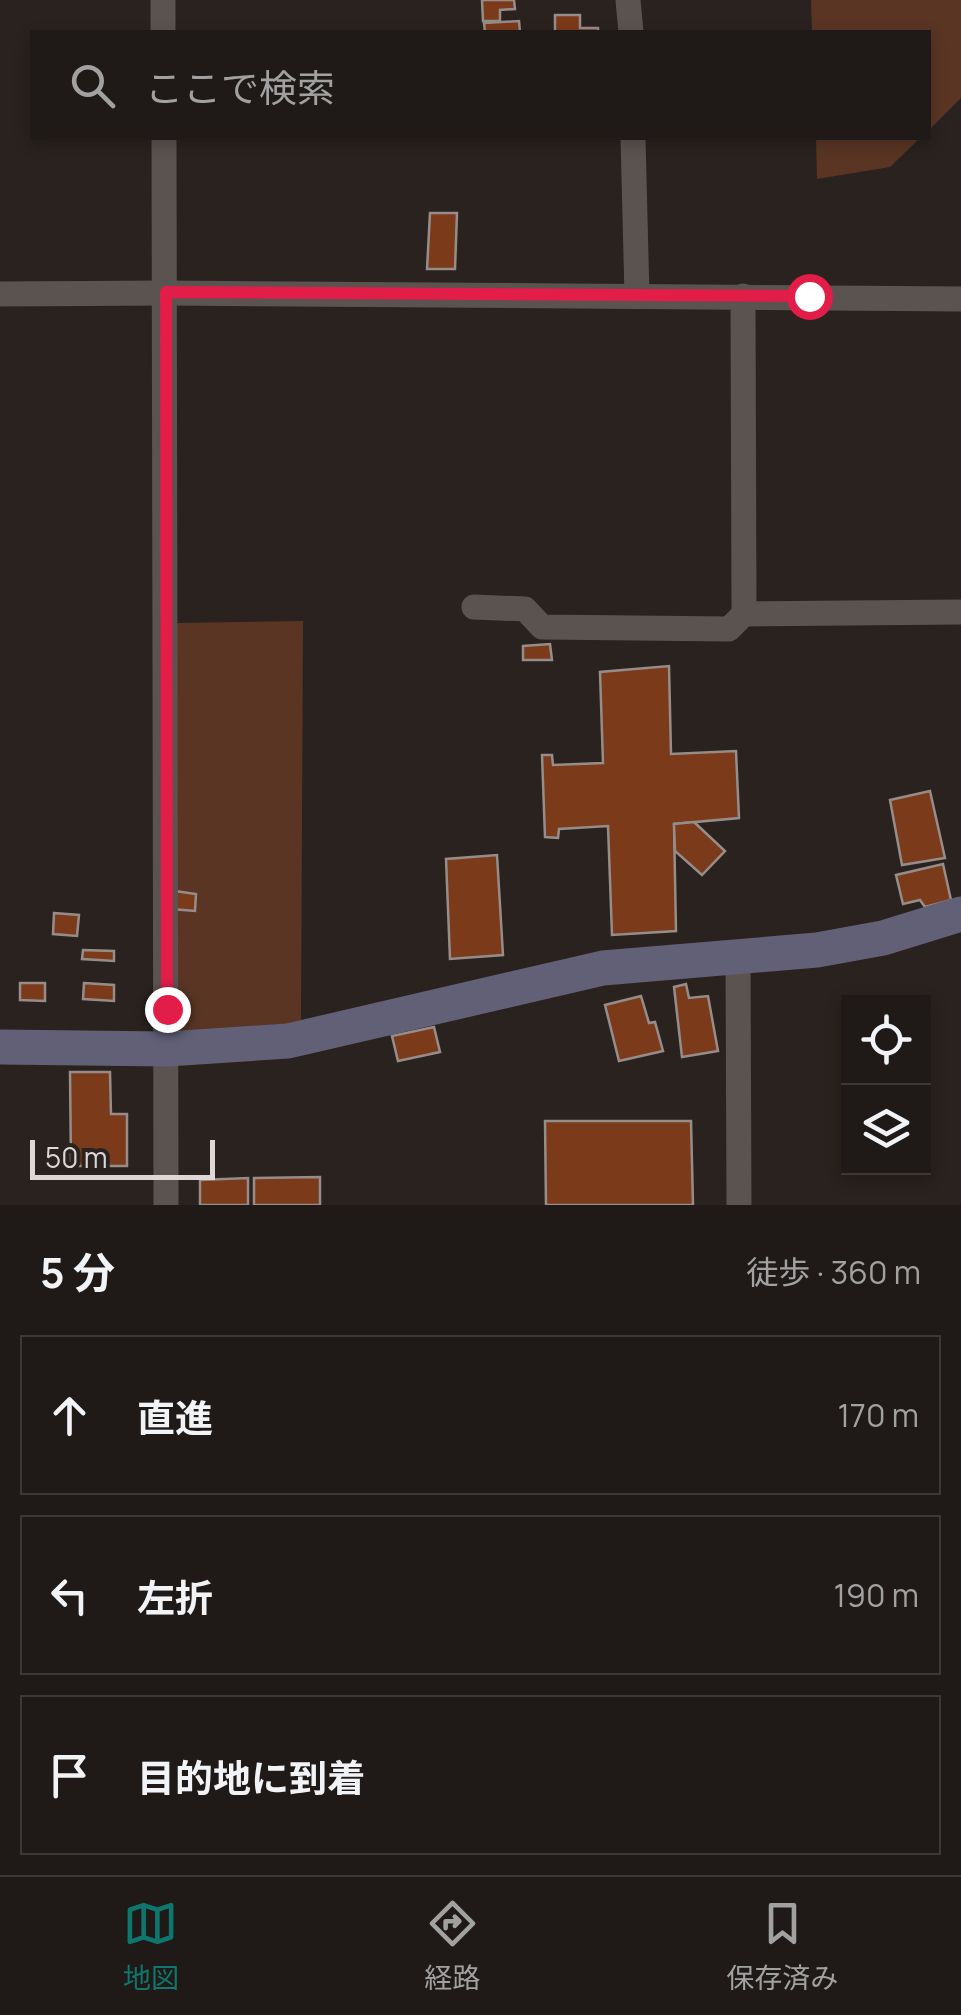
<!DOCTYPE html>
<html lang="ja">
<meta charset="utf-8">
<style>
:root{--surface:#1f1a17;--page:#2c2724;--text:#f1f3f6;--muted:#a1a1a1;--line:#3c3836;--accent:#0f766e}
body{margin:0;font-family:Manrope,"Noto Sans JP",sans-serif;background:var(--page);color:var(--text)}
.controls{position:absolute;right:30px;bottom:30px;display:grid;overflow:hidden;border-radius:0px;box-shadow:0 5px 15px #0003}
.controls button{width:90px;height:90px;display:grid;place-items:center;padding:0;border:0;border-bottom:2px solid var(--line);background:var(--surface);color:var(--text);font:50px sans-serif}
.scale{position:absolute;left:30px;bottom:25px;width:185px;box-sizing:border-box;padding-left:10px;border:5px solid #ddd8d6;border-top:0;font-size:28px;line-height:35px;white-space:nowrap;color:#ddd8d6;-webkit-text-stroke:8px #29221f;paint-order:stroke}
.stop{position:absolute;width:30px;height:30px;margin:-22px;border:8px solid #e11d48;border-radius:50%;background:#fff}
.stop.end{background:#e11d48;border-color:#fff;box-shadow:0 2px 10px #0008}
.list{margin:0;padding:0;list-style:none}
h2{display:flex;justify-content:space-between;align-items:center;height:130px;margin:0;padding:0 40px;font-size:42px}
h2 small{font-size:32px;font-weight:400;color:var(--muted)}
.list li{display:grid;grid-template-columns:65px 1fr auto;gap:30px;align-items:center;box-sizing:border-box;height:160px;margin:0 20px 20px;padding:0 20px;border:2px solid var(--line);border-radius:0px}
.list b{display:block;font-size:38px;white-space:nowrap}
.list em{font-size:32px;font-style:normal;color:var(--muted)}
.icon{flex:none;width:55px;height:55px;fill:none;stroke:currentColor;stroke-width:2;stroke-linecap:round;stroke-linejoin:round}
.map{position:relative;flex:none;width:961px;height:1205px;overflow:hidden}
.search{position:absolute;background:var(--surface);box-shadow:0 5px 15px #0003;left:30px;right:30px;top:30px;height:110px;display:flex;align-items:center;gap:25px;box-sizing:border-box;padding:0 35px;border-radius:0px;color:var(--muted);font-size:38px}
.sheet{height:670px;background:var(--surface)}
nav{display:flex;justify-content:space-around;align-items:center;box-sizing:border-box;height:140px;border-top:2px solid var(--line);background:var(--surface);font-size:28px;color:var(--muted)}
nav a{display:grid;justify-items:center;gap:5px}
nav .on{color:var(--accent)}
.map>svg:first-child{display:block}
.green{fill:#5a3524}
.building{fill:#7b3a1a;stroke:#968d8a;stroke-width:2.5}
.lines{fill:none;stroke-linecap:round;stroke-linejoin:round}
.street{stroke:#5b5350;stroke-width:25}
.secondary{stroke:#626077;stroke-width:35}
.route{stroke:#e11d48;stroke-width:12}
</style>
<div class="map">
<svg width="961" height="1205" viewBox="0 0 961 1205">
<rect width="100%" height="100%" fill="#29221f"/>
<g class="green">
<polygon points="811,0 961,0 961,98 929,130 928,32 812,32"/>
<polygon points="816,138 920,138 890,167 817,179"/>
<polygon points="303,621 301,1023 182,1036 173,1021 175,623"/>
</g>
<g class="building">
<polygon points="482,0 514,0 515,9 500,10 500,21 483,21"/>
<polygon points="555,15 580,15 580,28 598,28 598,32 555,32"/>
<polygon points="519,21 520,32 485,32 484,23"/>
<polygon points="430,213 457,213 455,269 427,269"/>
<polygon points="550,644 552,660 523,660 523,646"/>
<polygon points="669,666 671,754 736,751 739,818 674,824 676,931 612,935 608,826 559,829 558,838 545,837 542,755 552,755 553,765 603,763 600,672"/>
<polygon points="930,791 945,858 902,865 890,800"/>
<polygon points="694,822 725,851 702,875 675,851 674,824"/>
<polygon points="497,855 503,955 450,959 446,859"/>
<polygon points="943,864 951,900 925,907 920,900 903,904 896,875"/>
<polygon points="175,891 196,894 195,911 172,909"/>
<polygon points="54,913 79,915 77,936 53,934"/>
<polygon points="83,950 114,951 114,961 82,959"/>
<polygon points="20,983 45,983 45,1001 20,1000"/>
<polygon points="84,983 114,985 114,1001 83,999"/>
<polygon points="686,984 689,998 708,996 718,1051 682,1057 674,987"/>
<polygon points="641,996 649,1023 655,1022 663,1051 619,1061 605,1005"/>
<polygon points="434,1027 440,1052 398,1061 392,1036"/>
<polygon points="70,1072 110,1072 111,1114 127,1114 127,1166 71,1166"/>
<polygon points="545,1121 691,1121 693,1205 546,1205"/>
<polygon points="320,1177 320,1205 254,1205 254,1178"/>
<polygon points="248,1178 248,1205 200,1205 200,1180"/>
</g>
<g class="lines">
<g class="street">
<polyline points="163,0 163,32"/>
<polyline points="628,0 631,32"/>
<polyline points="164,138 166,1205"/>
<polyline points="633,138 637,296"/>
<polyline points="0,294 166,293 961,299"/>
<polyline points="743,296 744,614 961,612"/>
<polyline points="474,607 525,609 542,627 729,629 744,614"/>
<polyline points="738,957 739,1205"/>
</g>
<polyline class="secondary" points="0,1047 167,1049 288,1041 603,968 817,950 883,938 961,914"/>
</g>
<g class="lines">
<polyline class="route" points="167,1009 166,292 809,296"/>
</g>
</svg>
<div class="controls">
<button><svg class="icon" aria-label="locate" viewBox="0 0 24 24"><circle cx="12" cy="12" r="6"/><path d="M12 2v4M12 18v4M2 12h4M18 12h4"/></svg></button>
<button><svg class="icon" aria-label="layers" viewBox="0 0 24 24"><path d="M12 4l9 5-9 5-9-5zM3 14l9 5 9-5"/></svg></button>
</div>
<div class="scale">50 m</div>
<div class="stop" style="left:809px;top:296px"></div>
<div class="stop end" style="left:167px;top:1009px"></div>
<div class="search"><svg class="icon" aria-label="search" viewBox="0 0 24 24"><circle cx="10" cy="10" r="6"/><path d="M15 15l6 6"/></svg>ここで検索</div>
</div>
<section class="sheet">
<h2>5 分<small>徒歩 · 360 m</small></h2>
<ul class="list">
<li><svg class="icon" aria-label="ahead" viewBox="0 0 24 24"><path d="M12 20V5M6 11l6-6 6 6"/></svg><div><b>直進</b></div><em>170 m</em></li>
<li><svg class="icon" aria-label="left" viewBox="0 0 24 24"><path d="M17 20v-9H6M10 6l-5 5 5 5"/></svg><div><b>左折</b></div><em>190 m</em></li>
<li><svg class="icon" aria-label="arrive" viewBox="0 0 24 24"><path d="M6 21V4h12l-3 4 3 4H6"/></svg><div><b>目的地に到着</b></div></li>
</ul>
</section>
<nav>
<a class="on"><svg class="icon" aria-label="map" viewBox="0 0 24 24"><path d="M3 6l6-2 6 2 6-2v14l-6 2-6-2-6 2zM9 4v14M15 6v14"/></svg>地図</a>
<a><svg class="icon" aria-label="directions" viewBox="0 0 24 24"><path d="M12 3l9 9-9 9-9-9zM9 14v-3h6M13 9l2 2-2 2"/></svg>経路</a>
<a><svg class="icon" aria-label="saved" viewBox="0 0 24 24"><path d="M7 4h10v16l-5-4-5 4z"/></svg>保存済み</a>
</nav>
